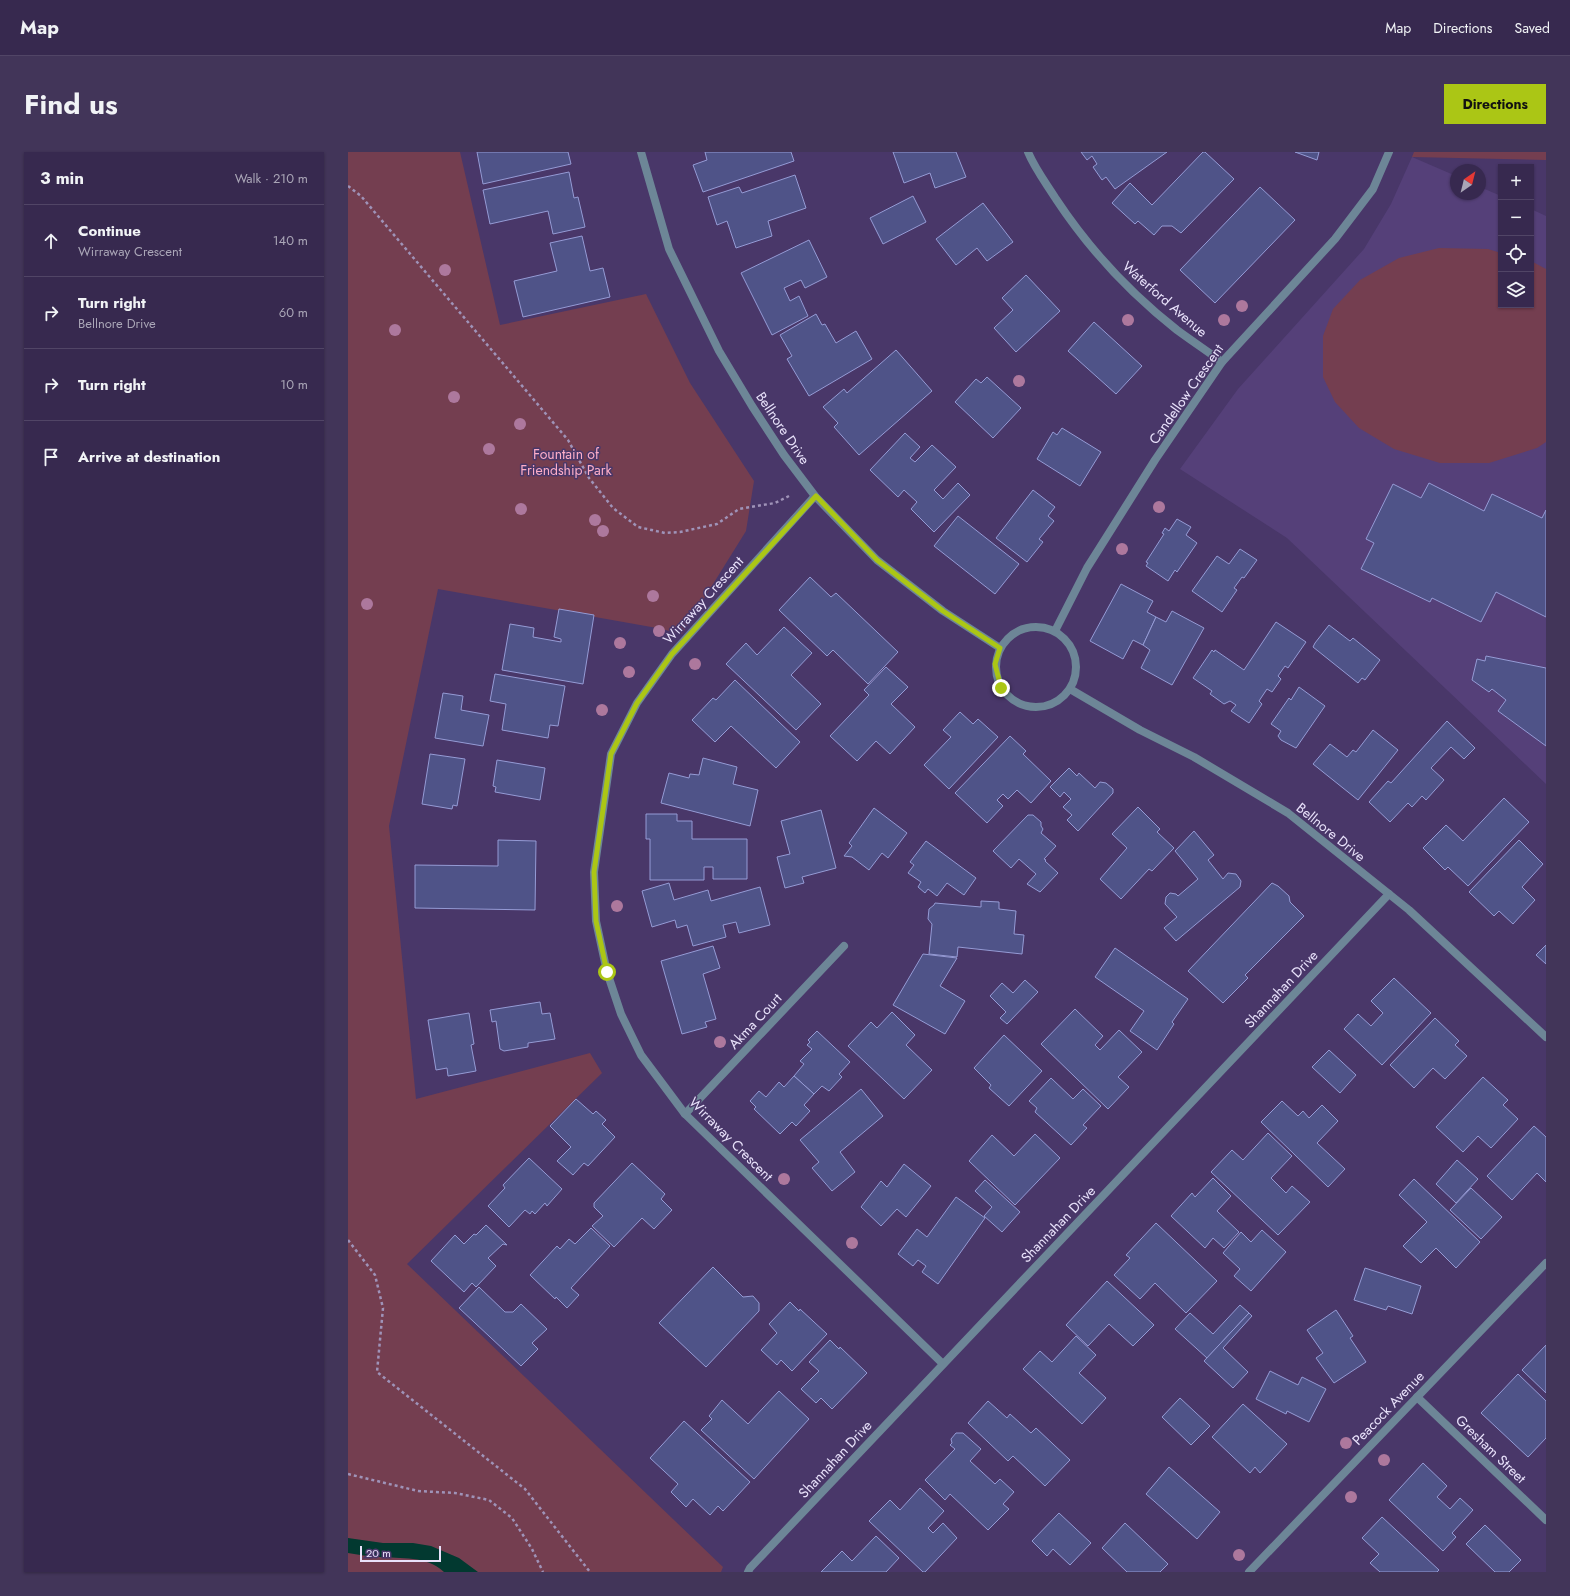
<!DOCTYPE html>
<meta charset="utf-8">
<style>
:root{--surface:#37294f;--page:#423559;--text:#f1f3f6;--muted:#aaa6b7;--line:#514566;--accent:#abc615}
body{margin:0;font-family:Jost,sans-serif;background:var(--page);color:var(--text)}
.controls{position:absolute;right:12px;top:12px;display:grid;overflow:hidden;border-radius:0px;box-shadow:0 1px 3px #0004}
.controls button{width:36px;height:36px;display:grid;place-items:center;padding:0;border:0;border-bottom:1px solid var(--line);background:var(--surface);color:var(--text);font:20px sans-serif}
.compass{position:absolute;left:1102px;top:12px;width:36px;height:36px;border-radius:50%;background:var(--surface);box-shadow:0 1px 3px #0004;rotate:35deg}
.scale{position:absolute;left:12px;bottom:10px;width:81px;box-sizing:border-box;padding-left:4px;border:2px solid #e9e2fb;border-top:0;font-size:11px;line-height:14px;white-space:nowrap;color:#e9e2fb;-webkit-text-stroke:3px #493769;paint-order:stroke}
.stop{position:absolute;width:12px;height:12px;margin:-9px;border:3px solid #abc615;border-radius:50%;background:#fff}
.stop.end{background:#abc615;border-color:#fff;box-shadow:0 1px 4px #0008}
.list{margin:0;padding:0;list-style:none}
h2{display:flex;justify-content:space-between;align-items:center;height:52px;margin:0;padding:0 16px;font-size:17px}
h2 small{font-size:13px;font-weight:400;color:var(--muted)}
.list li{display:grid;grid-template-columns:26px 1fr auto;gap:12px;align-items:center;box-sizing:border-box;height:72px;padding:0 16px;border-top:1px solid var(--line)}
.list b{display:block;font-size:15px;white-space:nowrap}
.list p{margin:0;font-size:13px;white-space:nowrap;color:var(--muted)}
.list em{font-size:13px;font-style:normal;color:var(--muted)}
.icon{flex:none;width:22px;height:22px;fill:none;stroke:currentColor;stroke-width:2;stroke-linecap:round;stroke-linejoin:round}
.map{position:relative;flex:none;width:1198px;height:1420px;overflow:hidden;border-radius:0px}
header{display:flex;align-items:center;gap:24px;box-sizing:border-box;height:56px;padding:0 20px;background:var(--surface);border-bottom:1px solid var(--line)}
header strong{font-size:19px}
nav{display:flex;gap:22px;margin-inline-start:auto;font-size:14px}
.intro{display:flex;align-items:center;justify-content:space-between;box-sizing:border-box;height:96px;padding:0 24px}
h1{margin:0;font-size:28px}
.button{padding:10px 18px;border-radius:0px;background:var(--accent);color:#111;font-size:14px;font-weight:700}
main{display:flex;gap:24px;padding:0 24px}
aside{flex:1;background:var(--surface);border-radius:0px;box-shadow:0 1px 3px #0004}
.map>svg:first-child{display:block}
.built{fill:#554079}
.green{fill:#743e50}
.water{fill:#023930}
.building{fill:#4f5388;stroke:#959bd5}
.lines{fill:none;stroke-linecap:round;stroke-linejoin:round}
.path{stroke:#9f93b8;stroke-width:2.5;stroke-dasharray:3 3;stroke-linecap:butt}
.minor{stroke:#6d8697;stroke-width:8}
.tree{fill:#ad789d}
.route{stroke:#abc615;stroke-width:5}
.labels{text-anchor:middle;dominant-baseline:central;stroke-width:3;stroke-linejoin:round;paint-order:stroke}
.street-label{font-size:14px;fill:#e9e2fb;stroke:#493769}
.park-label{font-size:14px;fill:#feaec7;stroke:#493769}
</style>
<header>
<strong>Map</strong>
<nav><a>Map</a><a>Directions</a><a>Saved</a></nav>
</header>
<div class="intro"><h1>Find us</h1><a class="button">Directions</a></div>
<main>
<aside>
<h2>3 min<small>Walk · 210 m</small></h2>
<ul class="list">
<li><svg class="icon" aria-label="ahead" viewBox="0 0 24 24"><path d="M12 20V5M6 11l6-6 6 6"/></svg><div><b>Continue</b><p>Wirraway Crescent</p></div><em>140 m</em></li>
<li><svg class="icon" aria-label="right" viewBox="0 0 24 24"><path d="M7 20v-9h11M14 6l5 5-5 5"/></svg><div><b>Turn right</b><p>Bellnore Drive</p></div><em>60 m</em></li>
<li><svg class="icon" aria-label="right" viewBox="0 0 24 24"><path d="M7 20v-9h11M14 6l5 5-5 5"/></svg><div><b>Turn right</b></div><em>10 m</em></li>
<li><svg class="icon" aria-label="arrive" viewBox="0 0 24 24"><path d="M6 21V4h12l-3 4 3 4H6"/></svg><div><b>Arrive at destination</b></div></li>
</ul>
</aside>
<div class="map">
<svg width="1198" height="1420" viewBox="0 0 1198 1420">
<rect width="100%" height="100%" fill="#493769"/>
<polygon class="built" points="1064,5 1108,24 1108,42 1132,42 1132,35 1153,44 1153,153 1183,153 1183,57 1198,64 1198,632 939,386 832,317 890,237 1016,97 1043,52"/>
<g class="green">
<polygon points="0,0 112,0 152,173 298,142 342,231 406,329 398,379 334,482 309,476 90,437 41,674 68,947 242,901 254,921 59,1112 375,1415 373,1420 0,1420"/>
<polygon points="1066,0 1198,0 1198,8 1064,5"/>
<polygon points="1091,96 1140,97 1153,101 1153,153 1183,153 1183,109 1198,117 1198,290 1189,296 1141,311 1092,311 1046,297 1011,276 987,250 975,225 975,184 985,157 1012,128 1051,106"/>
</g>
<path class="water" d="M0 1386 35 1391H65L83 1394 111 1406 130 1420H96C78 1403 53 1407 31 1405 21 1404 10 1403 0 1401Z"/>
<g class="building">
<polygon points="129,0 220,0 223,12 135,32"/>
<polygon points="357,0 443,0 446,9 355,40 345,13 359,8"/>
<polygon points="545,0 608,0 618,25 587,36 582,21 556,31"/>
<polygon points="733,0 819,0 767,37 758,25 754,28 745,15 749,12 744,4 739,8"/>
<polygon points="855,0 857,0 886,27 833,81 824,74 814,74 806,83 790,69 787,72 764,51 782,31 804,53"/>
<polygon points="947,0 971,0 969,8"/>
<polygon points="221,20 226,46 230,45 237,75 205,82 200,59 142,72 135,38"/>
<polygon points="447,23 458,56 420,69 424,84 388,96 379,69 369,73 360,45 391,35 394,41"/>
<polygon points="912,35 947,68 867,151 832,118"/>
<polygon points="565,44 578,70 535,92 522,66"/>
<polygon points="635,51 665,90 639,109 629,96 608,113 588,87"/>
<polygon points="234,84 242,119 255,116 262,145 175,165 166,129 209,119 202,91"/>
<polygon points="461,88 479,125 457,136 453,128 436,136 442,149 451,144 460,164 424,183 393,121"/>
<polygon points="678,123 712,159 668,200 646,176 665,158 654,146"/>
<polygon points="468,162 474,173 477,172 488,191 508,179 524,207 461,244 439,207 444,204 432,183"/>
<polygon points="746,170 794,214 768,242 720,199"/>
<polygon points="548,198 584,239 511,303 486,275 490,271 475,255 496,237 499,241"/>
<polygon points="639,225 673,256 645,286 607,250 628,227 633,231"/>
<polygon points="714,276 753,300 732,334 689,307 705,280 709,283"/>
<polygon points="557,281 572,295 562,306 567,310 584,293 608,315 586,338 595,347 610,331 622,343 586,380 563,357 569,350 556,338 550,345 522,318"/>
<polygon points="1081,331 1136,359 1144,342 1194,366 1198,358 1198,465 1148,440 1133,470 1084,446 1082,450 1013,417 1026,391 1018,387 1045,332 1073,346"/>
<polygon points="685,338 707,355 700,364 706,369 691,387 695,390 679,410 648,386"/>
<polygon points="610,364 671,412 647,442 586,394"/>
<polygon points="829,367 843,375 838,383 849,391 829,420 827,418 820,429 798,414 800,411 798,410 816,382 814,381 817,376 821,379"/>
<polygon points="892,397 909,408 896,426 894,425 886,436 889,438 874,460 844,439 869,404 881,412"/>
<polygon points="462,425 483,445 488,441 550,500 520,532 485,498 479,504 431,458"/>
<polygon points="773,432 805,449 799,460 808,465 795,493 785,488 775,507 742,489"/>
<polygon points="211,457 246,463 235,532 154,518 162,472 186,476 185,485 213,490 213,487 206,485"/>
<polygon points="824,459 856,476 824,533 793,516 802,498 795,493 808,465 818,470"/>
<polygon points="928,470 958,490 940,516 937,514 930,524 933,527 924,540 919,537 911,549 914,552 901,571 883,559 888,553 882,549 876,552 862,542 864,539 845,526 864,498 866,500 867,498 896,518"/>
<polygon points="981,473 1002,489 1005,486 1032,508 1017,528 1014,526 1010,531 965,495 967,491"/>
<polygon points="436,475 464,501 443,523 473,552 448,578 378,512 398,491 409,503"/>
<polygon points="1138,504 1198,516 1198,594 1150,559 1158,548 1144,537 1141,540 1124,528 1129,507 1137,509"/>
<polygon points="538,515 560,535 543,552 567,575 542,602 528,589 509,609 482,584 521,543 516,538"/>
<polygon points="147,522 217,534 210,574 202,573 200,586 154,578 158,552 142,549"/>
<polygon points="387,528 452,590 428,616 383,574 367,590 344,568 365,546 368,548"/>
<polygon points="951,535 977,554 948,596 933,588 930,584 933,579 923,572 941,546 943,548"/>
<polygon points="95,541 115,544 113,558 141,563 135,594 87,586"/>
<polygon points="612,560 625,572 630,567 650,585 601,637 576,613 603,585 595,578"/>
<polygon points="1099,569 1127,596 1116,607 1103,595 1083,616 1096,628 1078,648 1074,644 1064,655 1060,651 1042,670 1021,650 1040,629 1043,631"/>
<polygon points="1025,578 1050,598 1010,648 965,612 982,592 999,605 1005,598 1008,600"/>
<polygon points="662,584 678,599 675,602 703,629 683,651 669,638 660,647 655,642 649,648 655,654 639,671 607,641"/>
<polygon points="82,602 117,607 109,654 105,653 104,657 74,652"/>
<polygon points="355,606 389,615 385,632 410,638 402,674 313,651 321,621 341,626 342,622 351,623"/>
<polygon points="149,608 197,616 192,648 147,640 148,635 145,634"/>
<polygon points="721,616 729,624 731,621 747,636 752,630 758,631 765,637 765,641 730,679 719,668 724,663 715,655 723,647 716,640 712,645 702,635"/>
<polygon points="1156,646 1181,670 1120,734 1100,715 1097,718 1075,696 1098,673 1115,689"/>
<polygon points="790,655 812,677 809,680 826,696 804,719 801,717 773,747 752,727 779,696 764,682"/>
<polygon points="526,656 559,681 540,706 534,701 521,718 504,705 496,704 504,694 501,691"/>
<polygon points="473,658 488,716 454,725 456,731 437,736 429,705 442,702 433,669"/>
<polygon points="298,662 329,662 329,669 344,669 344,687 399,687 399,727 365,727 365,715 356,715 356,728 302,728 302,687 298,687"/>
<polygon points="680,663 685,663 693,670 693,674 695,677 693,681 708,694 696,707 698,708 697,709 710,721 692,740 679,732 688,722 671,707 663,716 645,699"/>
<polygon points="846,679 866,703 860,708 875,727 880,721 888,722 893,729 892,735 828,789 816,776 829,765 817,752 818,745 822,741 828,742 830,744 850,727 827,699"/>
<polygon points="150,688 188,689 187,758 67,756 67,713 150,714"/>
<polygon points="1171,688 1195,712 1174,735 1187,748 1165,772 1151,759 1146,764 1121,740"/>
<polygon points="578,689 628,726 616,743 599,731 589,744 580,737 577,741 570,735 573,730 560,721 566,713 562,710"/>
<polygon points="321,731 326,748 360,738 363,749 412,735 422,773 391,781 388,770 375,773 378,785 345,794 339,773 329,776 327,768 304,775 294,739"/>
<polygon points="924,731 930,734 941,744 942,750 956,764 897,823 900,826 875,851 840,819"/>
<polygon points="633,749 651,750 651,757 668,759 666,782 676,783 674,802 610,795 609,805 581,802 584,772 580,767 581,757 586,753 587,751 633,755"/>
<polygon points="1198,793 1198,812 1188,803"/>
<polygon points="365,794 372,816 355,822 368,867 357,870 359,875 334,882 313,809"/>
<polygon points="767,796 840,847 824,870 826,872 809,898 782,879 796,859 747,825"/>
<polygon points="575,802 609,806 592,834 617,849 597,882 545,853"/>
<polygon points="1046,826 1083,861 1034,913 996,877 1010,862 1023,874 1035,861 1023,849"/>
<polygon points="677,828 690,840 659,872 652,866 658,860 642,844 654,831 665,841"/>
<polygon points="192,850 194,862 202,861 207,887 180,891 180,895 156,899 152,897 148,869 144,870 142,858"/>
<polygon points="727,857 755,884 747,893 752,898 771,878 794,900 770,925 781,935 760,957 693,892"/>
<polygon points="544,860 567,883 558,893 584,918 556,947 500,894 523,870 529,876"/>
<polygon points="121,861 126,892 123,893 128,919 100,924 99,916 88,918 80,868"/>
<polygon points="1087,866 1111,889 1107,893 1119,904 1097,927 1085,916 1066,936 1042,913"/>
<polygon points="469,879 502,910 491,922 494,925 481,939 474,934 466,942 446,924 456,912 452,909 464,897 459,893 462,890 460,888"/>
<polygon points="656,883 694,919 661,954 641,936 643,933 626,916"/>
<polygon points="981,898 1008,923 992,941 964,915"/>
<polygon points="446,924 466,942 456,953 462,959 448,974 444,970 432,982 406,957 408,955 402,949 411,939 418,945 431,930 436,935"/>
<polygon points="1135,925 1160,948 1155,953 1170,967 1143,996 1130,984 1115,1000 1088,975"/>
<polygon points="703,926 725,947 735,937 753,954 735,973 739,976 723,993 687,960 689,956 681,949"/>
<polygon points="513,937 535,964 492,1000 507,1020 484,1039 464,1016 471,1010 452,988"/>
<polygon points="228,947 245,962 248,959 258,968 254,972 267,985 240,1014 236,1011 225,1023 209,1009 223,995 202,974"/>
<polygon points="934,949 950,964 955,959 961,966 974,953 990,969 969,991 997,1017 980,1035 913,970"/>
<polygon points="1186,974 1198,985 1198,1030 1189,1021 1164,1048 1139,1024"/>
<polygon points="920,981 944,1004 923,1026 938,1041 944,1034 962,1050 930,1083 863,1020 884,998 895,1008"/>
<polygon points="687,982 712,1006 667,1053 621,1009 644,983 666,1004"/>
<polygon points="181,1006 214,1037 199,1054 197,1051 187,1062 184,1059 182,1062 177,1058 161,1075 140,1054 157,1036 155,1033"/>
<polygon points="1109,1008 1130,1027 1108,1051 1088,1032"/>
<polygon points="284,1011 317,1042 313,1047 324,1058 306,1077 294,1066 266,1095 244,1074 255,1064 246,1055 246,1051"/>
<polygon points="556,1012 583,1034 558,1065 549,1057 533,1074 513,1055 533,1029 539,1035"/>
<polygon points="865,1026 883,1044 869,1059 891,1080 876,1096 865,1086 857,1096 823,1064 844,1041 847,1045"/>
<polygon points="1066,1027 1132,1090 1108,1116 1088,1096 1073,1111 1055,1094 1079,1070 1051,1043"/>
<polygon points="637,1028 672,1060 654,1080 636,1064 644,1055 627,1039"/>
<polygon points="1123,1036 1154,1065 1133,1087 1102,1058"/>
<polygon points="608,1045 637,1066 590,1132 574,1120 578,1114 570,1108 565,1114 550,1102 569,1077 579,1085"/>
<polygon points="808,1071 869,1129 838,1161 807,1131 792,1147 766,1123 782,1106 778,1103"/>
<polygon points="138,1073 159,1093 155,1092 140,1106 148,1114 128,1135 124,1131 116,1140 83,1109 107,1083 116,1092 126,1082 128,1083"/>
<polygon points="243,1076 262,1094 223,1136 231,1143 219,1156 208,1145 207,1147 182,1123 209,1094 212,1097 221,1087 227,1092"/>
<polygon points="914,1078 938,1100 903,1139 886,1124 892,1117 875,1101 893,1080 903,1090"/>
<polygon points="365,1115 395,1145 405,1144 411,1151 411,1159 358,1215 311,1171"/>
<polygon points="1017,1116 1073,1134 1064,1162 1040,1154 1038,1158 1006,1148"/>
<polygon points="759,1129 806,1173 785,1194 761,1172 740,1194 718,1173"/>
<polygon points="131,1135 157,1160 165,1160 173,1152 199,1177 184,1191 190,1197 173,1214 111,1156"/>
<polygon points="442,1150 451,1159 452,1157 479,1182 444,1219 433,1208 429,1213 413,1198 429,1181 421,1172"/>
<polygon points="892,1153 901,1161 859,1206 827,1177 842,1161 865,1182"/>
<polygon points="988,1158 1005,1184 1002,1186 1018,1210 986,1231 968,1206 975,1201 959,1178"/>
<polygon points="901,1161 904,1164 875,1196 900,1220 885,1236 856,1209"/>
<polygon points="728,1184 748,1203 731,1221 758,1246 734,1272 675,1217 692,1199 704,1210"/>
<polygon points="482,1188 491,1197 492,1195 519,1221 484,1257 473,1246 468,1251 453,1237 471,1219 461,1210"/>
<polygon points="1198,1193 1198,1241 1174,1218"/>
<polygon points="922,1219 950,1233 954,1225 978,1237 961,1270 939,1259 938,1262 908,1247"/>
<polygon points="1170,1222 1198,1249 1198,1286 1180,1305 1133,1261"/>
<polygon points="431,1239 461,1267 406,1327 353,1278 364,1267 361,1264 374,1248 400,1272"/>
<polygon points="832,1246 862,1274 843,1293 814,1265"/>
<polygon points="640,1249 659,1266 662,1262 683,1281 688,1276 722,1308 697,1334 665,1304 660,1309 620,1271"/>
<polygon points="895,1252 939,1292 912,1321 907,1315 902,1321 864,1285"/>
<polygon points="336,1269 402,1330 375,1359 370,1354 362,1363 345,1347 338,1355 323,1340 330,1332 302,1306"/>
<polygon points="608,1281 615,1281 633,1297 622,1309 647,1332 652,1327 666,1340 655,1352 661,1357 640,1378 602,1342 597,1348 577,1328 607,1297 602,1293 604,1291 603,1287"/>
<polygon points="1075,1311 1099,1334 1089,1345 1102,1357 1112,1346 1125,1358 1104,1381 1108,1385 1095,1399 1041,1348"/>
<polygon points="821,1315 872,1360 849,1387 798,1342"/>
<polygon points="572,1336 596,1359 580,1376 585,1381 595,1371 609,1386 577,1420 575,1420 521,1369 542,1348 552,1358"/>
<polygon points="711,1361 743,1391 722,1413 705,1397 699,1404 684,1389"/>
<polygon points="1034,1365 1091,1418 1089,1420 1032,1420 1022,1411 1031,1402 1014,1386"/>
<polygon points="777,1371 820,1412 812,1420 779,1420 754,1396"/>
<polygon points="1137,1373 1173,1408 1161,1420 1147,1420 1118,1392"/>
<polygon points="528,1384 551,1406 538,1420 473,1420 494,1399 504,1409"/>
</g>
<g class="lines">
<g class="path">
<polyline points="0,34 13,44 220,288 241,326 265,356 290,375 317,381 332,380 369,372 391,357 427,351 441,344"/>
<polyline points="0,1088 27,1123 35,1156 29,1220 177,1337 242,1420"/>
<polyline points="0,1322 70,1339 107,1341 141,1348 164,1366 184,1397 195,1420"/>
</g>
<g class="minor">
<polyline points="293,0 321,97 371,199 404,254 436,303 467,344 529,408 595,459 652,496"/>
<path d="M680 0C687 17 698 31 708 47 741 97 782 141 829 178 844 189 859 199 874 210"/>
<polyline points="467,344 324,502 289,551 263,602 246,720 248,769 259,820 273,862 293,903 337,962 595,1212"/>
<circle cx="688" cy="515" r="40"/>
<polyline points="707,479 739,416 807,308 874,210 987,87 1025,37 1041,0"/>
<polyline points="722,537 792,578 846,605 940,661 1061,758 1198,885"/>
<polyline points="337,962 496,794"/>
<polyline points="1069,1245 1198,1368"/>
<polyline points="400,1420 402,1416 1041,742"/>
<polyline points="901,1420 1198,1111"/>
</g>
</g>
<g class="tree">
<circle cx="97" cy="118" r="6"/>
<circle cx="894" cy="154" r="6"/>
<circle cx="780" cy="168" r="6"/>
<circle cx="876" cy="168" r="6"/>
<circle cx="47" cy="178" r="6"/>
<circle cx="671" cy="229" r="6"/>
<circle cx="106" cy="245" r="6"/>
<circle cx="172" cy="272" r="6"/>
<circle cx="141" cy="297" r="6"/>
<circle cx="811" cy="355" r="6"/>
<circle cx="173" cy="357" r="6"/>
<circle cx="247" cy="368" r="6"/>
<circle cx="255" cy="379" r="6"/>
<circle cx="774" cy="397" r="6"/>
<circle cx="305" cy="444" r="6"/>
<circle cx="19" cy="452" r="6"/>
<circle cx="311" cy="479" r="6"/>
<circle cx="272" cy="491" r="6"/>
<circle cx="347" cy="512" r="6"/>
<circle cx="281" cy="520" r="6"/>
<circle cx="254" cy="558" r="6"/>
<circle cx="269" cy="754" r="6"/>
<circle cx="372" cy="890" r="6"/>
<circle cx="436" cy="1027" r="6"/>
<circle cx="504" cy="1091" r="6"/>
<circle cx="998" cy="1291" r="6"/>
<circle cx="1036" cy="1308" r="6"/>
<circle cx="1003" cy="1345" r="6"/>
<circle cx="891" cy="1403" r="6"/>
</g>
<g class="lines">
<polyline class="route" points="259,820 248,769 246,720 263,602 289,551 324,502 468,344 529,408 595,459 652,496 647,512 653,536"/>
</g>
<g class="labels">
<g class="street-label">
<text transform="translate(817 147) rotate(41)">Waterford Avenue</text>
<text transform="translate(838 242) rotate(-55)">Candellow Crescent</text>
<text transform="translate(435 276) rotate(56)">Bellnore Drive</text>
<text transform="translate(355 448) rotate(-48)">Wirraway Crescent</text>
<text transform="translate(983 680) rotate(39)">Bellnore Drive</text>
<text transform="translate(933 837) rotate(-47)">Shannahan Drive</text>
<text transform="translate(407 869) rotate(-47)">Akma Court</text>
<text transform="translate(383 987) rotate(45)">Wirraway Crescent</text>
<text transform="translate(710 1072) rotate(-46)">Shannahan Drive</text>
<text transform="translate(1040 1256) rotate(-46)">Peacock Avenue</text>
<text transform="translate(1143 1297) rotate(44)">Gresham Street</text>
<text transform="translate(487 1307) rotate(-47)">Shannahan Drive</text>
</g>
<g class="park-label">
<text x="218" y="302">Fountain of<tspan x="218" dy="16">Friendship Park</tspan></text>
</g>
</g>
</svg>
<div class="controls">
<button>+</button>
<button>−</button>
<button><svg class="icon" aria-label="locate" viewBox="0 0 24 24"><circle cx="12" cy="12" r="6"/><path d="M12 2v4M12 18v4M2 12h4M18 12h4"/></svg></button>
<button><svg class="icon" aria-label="layers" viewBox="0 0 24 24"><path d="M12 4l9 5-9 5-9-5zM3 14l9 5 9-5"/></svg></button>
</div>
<svg class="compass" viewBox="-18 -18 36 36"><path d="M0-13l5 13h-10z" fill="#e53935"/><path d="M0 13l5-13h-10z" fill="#aaa6b7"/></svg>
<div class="scale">20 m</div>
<div class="stop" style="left:259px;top:820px"></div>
<div class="stop end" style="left:653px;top:536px"></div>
</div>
</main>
